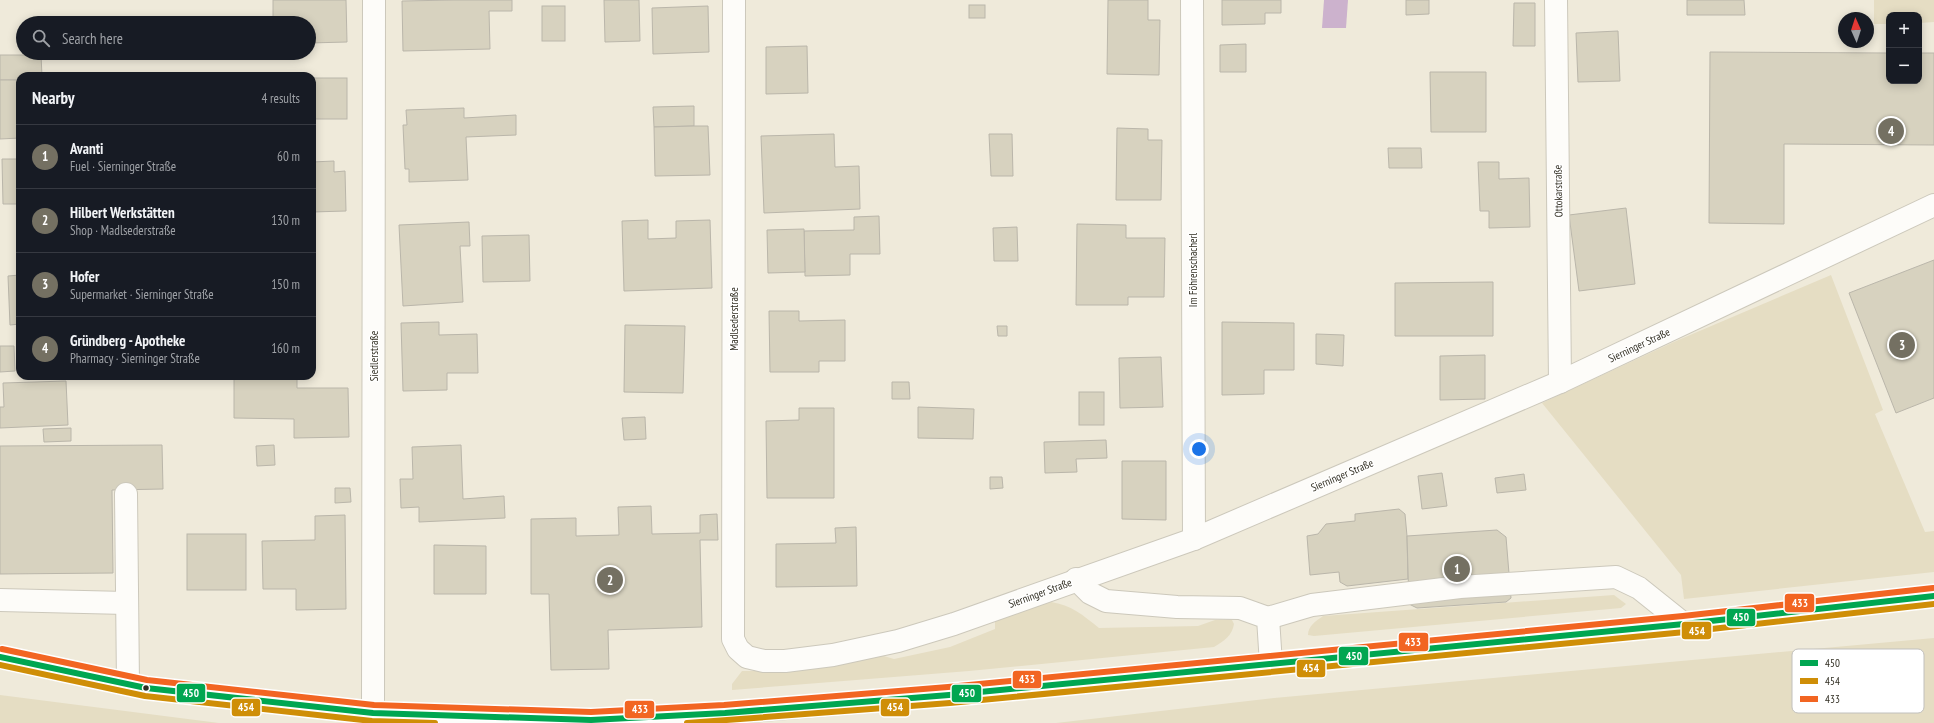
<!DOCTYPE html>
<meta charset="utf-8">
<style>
:root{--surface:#171b24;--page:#242831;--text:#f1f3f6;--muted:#9ea1a6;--line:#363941;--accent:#747062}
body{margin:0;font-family:"PT Sans Narrow",sans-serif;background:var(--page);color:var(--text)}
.controls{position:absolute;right:12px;top:12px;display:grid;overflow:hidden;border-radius:8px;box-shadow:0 2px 10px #0003}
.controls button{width:36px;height:36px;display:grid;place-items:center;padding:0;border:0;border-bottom:1px solid var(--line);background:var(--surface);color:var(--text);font:20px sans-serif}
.compass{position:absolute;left:1838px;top:12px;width:36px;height:36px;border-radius:50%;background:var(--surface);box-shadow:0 2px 10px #0003;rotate:357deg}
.you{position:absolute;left:1199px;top:449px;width:14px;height:14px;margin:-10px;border:3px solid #fff;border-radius:50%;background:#1a73e8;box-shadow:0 0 0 6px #1a73e833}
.badge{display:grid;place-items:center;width:26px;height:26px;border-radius:50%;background:var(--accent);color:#fff;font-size:13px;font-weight:700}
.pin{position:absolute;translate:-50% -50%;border:2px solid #fff;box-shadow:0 1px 4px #0006}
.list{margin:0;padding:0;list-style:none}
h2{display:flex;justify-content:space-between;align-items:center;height:52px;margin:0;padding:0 16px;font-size:17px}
h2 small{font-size:13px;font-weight:400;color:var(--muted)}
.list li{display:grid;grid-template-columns:26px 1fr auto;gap:12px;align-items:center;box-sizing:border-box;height:64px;padding:0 16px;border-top:1px solid var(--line)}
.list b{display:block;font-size:15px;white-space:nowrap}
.list p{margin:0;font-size:13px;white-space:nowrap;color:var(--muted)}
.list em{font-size:13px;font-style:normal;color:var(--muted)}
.icon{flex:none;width:22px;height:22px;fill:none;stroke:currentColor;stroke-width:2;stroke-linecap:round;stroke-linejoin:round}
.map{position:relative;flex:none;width:1934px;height:723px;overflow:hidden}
.search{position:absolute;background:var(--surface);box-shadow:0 2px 10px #0003;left:16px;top:16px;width:300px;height:44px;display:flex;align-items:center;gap:10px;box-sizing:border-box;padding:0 14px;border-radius:22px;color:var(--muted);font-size:15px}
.panel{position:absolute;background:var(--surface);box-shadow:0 2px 10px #0003;left:16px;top:72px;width:300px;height:308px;border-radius:12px}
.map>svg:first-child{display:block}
.green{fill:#e5ddc3}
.water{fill:#ccb2cd}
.building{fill:#d7d2bf;stroke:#bab6aa}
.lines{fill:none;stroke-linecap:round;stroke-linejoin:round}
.minor-casing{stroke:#ccc8bb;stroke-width:24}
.major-casing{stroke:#ccc8bb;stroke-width:24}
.minor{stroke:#fdfcf9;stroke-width:22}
.major{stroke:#fdfcf9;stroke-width:22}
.bus-1-casing{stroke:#fff;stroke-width:9}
.bus-2-casing{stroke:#fff;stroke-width:9}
.bus-3-casing{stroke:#fff;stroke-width:9}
.bus-1{stroke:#00a651;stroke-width:6}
.bus-2{stroke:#cf8e07;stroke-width:6}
.bus-3{stroke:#f26522;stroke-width:6}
.bus-dot{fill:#312e22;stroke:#fff;stroke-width:1.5}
.labels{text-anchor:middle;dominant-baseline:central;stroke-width:3;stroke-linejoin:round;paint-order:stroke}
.street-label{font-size:11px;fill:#312e22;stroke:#fff}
.key{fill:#fff;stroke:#c1c0bd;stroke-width:1}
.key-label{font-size:11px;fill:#312e22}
.line-badge{stroke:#fff;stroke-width:1.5}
.badge-label{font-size:11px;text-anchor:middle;font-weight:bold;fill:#fff}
</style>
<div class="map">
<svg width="1934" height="723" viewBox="0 0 1934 723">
<rect width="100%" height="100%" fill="#efeada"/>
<g class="green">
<polygon points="1874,0 1934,0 1934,22 1919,23 1919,15 1889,15 1889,24 1874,24"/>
<polygon points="1831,275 1883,410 1875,414 1925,532 1934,531 1934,572 1684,599 1681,575 1542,403 1676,341"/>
<path d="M1614 595 1626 604 1621 608 1314 636 1308 635C1308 626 1316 621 1323 616Z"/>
<path d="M1051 602C1071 605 1083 615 1099 628L1198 626 1215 620H1232L1234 624C1232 636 1224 641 1214 647L969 671 732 690V684L742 671H784L877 654 894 659 950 647 995 629V619Z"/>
<polygon points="1934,638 1934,723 1056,723 1274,698"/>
<polygon points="0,695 219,723 0,723"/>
</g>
<polygon class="water" points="1324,0 1348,0 1346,28 1322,28"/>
<g class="building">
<polygon points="273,0 346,0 347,42 309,43 309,23 273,23"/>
<polygon points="454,0 512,0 512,11 489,11 490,49 403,51 402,1"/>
<polygon points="604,0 639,0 640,41 605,42"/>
<polygon points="1108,0 1148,0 1148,20 1160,20 1159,75 1107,74"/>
<polygon points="1222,0 1281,0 1281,13 1265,13 1265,24 1222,25"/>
<polygon points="1406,0 1429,0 1429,14 1406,15"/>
<polygon points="1687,0 1744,0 1745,15 1687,15"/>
<polygon points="1514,3 1535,3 1535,46 1513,46"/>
<rect x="969" y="5" width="16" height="13"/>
<rect x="542" y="6" width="23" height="35"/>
<polygon points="708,6 709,52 653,54 652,8"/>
<polygon points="1618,31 1620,81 1578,82 1576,33"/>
<polygon points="1246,44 1246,72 1220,72 1220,45"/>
<polygon points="807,46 808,93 766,94 766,47"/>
<polygon points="1710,52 1889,53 1889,81 1919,81 1919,53 1934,53 1934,145 1784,144 1784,224 1709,223"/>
<polygon points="0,55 41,55 42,76 20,76 20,80 0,80"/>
<polygon points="1430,72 1486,72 1486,132 1431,132"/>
<rect x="312" y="78" width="35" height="41"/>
<polygon points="0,80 20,80 20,138 0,139"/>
<polygon points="694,106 694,126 654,127 653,107"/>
<polygon points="464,108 464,118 516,115 516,135 466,137 468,180 409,182 409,169 405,169 403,125 407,125 406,110"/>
<polygon points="694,126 708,126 710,175 655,176 654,127"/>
<polygon points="1117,128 1148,129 1148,140 1162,140 1161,200 1116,200"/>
<polygon points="834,134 835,167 859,166 860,209 764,213 761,136"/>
<polygon points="989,134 1012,134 1013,176 991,176"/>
<polygon points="1388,148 1421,148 1422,168 1389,168"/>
<polygon points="2,159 20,159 20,204 3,204"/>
<polygon points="334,161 334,172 345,171 346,211 312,212 312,162"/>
<polygon points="1478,162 1499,162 1499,179 1529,178 1530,227 1489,228 1489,211 1480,211"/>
<polygon points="1626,208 1635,284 1579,291 1569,215"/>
<polygon points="879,216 880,254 850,254 850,275 805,276 804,231 854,230 854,217"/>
<polygon points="648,220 648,239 676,238 676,221 710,220 712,288 624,291 622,221"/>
<polygon points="469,222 470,246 460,246 463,302 403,306 399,225"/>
<polygon points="1077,224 1126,225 1126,238 1165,238 1164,297 1128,297 1128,305 1076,305"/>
<polygon points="1017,227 1018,261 994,261 993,228"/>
<polygon points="804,229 805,272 768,273 767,230"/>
<polygon points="529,235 530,281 483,282 482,236"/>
<polygon points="1934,260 1934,398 1896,413 1849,293"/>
<polygon points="20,275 20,324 10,325 8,276"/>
<polygon points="1493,282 1493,336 1395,336 1395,283"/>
<polygon points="769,311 799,311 799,321 845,320 845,361 819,361 819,372 770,372"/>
<polygon points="439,322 439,335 477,334 478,373 447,373 447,390 403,391 401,323"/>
<polygon points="1222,322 1294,323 1294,370 1264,370 1264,394 1222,395"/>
<polygon points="625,325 685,326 683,393 624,392"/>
<polygon points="997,326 1007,326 1007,336 998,336"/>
<polygon points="1316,334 1344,335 1343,366 1316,364"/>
<polygon points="0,346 14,346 15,371 0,372"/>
<polygon points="1485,355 1485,399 1440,400 1440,356"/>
<polygon points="1161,357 1163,407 1120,408 1119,358"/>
<polygon points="234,376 297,376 297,388 348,388 349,437 294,438 294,419 234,418"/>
<polygon points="66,381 68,425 0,428 0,407 4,407 3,383"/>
<polygon points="892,382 909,382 910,399 892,399"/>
<rect x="1079" y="392" width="25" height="33"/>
<polygon points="918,407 974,409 973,439 918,438"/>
<polygon points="799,408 834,408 834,498 767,498 766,421 799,420"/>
<polygon points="645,417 646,439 624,440 622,418"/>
<polygon points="71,428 71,441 44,442 43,429"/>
<polygon points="1106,440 1107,458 1076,459 1077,472 1045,473 1044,442"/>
<polygon points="162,445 163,489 112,490 113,573 0,574 0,446"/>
<polygon points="274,445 275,465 257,466 256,446"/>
<polygon points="461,445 463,499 504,496 505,518 419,522 419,507 401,508 400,479 413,479 412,447"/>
<polygon points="1122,461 1166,461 1166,520 1122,519"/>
<polygon points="1442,473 1447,506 1422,509 1418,476"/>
<polygon points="1524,474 1526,490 1497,493 1495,478"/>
<polygon points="990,477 1002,477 1003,488 990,489"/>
<polygon points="335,488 350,488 351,502 335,503"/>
<polygon points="651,506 652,534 700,533 700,515 717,514 718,540 700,540 702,627 608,630 609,669 551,670 549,594 531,594 531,519 576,518 576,536 619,535 618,507"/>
<polygon points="1399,509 1405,514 1407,536 1408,579 1347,586 1340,582 1339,572 1310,575 1307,536 1318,534 1326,524 1355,521 1355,514"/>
<polygon points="345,515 346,609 296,610 296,589 263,589 262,541 315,540 315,516"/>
<polygon points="856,527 857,586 776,587 776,544 836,543 835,528"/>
<polygon points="1497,530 1506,537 1511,598 1506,602 1417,608 1409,604 1407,536"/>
<rect x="187" y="534" width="59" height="56"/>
<polygon points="434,545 486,546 486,594 434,594"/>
</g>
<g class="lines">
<defs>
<g id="minor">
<polyline points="734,0 733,639 738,649 747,657 764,661 785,661 833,655 898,641 954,624 1194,539 1560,382 1934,205"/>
<polyline points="1192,0 1194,539"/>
<polyline points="1556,0 1560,382"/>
<polyline points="126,494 128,684"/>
<polyline points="1076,579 1090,593 1106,601 1177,607 1240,608 1268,618 1271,664"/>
<polyline points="0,600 126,603"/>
<polyline points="1268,618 1312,605 1460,587 1616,577 1639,588 1684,624"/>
<polyline points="373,713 374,0"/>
</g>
<polyline id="major" points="0,657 146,688 373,713 591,720 725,713 949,695 1684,624 1934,596"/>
</defs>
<use href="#minor" class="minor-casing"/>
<use href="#major" class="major-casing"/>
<use href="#minor" class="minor"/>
<use href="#major" class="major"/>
<defs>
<polyline id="bus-1" points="0,657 146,688 373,713 591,720 725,713 949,695 1684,624 1934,596"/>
<g id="bus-2">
<polyline points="0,665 145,696 372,721 435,723"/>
<polyline points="687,723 950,703 1685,632 1934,604"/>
</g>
<polyline id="bus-3" points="2,649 147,680 374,705 591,712 724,705 948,687 1683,616 1933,588"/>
</defs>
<use href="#bus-1" class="bus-1-casing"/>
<use href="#bus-2" class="bus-2-casing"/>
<use href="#bus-3" class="bus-3-casing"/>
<use href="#bus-1" class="bus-1"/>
<use href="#bus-2" class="bus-2"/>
<use href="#bus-3" class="bus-3"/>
</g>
<circle class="bus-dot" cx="146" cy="688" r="3.5"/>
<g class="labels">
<g class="street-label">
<text transform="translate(1558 191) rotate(-91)">Ottokarstraße</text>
<text transform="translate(1193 270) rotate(-90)">Im Föhrenschacherl</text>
<text transform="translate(734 319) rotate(-90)">Madlsederstraße</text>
<text transform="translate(1639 345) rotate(-25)">Sierninger Straße</text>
<text transform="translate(374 356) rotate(-90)">Siedlerstraße</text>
<text transform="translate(1342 475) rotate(-23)">Sierninger Straße</text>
<text transform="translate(1040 593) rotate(-20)">Sierninger Straße</text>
</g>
</g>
<rect x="1792" y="649" width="132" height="64" rx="6" class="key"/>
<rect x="1800" y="660" width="18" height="6" fill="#00a651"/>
<rect x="1800" y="678" width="18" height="6" fill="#cf8e07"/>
<rect x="1800" y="696" width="18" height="6" fill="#f26522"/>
<g class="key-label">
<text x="1825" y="667">450</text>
<text x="1825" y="685">454</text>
<text x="1825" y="703">433</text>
</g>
<g class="line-badge">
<rect x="1784" y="593" width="31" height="20" rx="4" fill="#f26522"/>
<rect x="1726" y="608" width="30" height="19" rx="4" fill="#00a651"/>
<rect x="1681" y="621" width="31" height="19" rx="4" fill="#cf8e07"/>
<rect x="1398" y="632" width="31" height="20" rx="4" fill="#f26522"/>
<rect x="1338" y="646" width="31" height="20" rx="4" fill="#00a651"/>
<rect x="1296" y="659" width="30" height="19" rx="4" fill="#cf8e07"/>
<rect x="1012" y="670" width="30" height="19" rx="4" fill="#f26522"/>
<rect x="176" y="683" width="30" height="20" rx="4" fill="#00a651"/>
<rect x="951" y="684" width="31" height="19" rx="4" fill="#00a651"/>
<rect x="231" y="698" width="30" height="19" rx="4" fill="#cf8e07"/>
<rect x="880" y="698" width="30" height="19" rx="4" fill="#cf8e07"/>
<rect x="624" y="700" width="31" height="19" rx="4" fill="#f26522"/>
</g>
<g class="badge-label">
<text x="1800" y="607">433</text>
<text x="1741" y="621">450</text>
<text x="1697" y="635">454</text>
<text x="1413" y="646">433</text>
<text x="1354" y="660">450</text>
<text x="1311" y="672">454</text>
<text x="1027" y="683">433</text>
<text x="191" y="697">450</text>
<text x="967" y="697">450</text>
<text x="246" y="711">454</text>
<text x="895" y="711">454</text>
<text x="640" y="713">433</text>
</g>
</svg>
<div class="controls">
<button>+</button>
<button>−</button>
</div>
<svg class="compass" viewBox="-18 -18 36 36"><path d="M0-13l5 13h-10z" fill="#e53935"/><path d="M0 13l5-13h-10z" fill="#9ea1a6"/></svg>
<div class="you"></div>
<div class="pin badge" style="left:1457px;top:569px">1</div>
<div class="pin badge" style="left:610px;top:580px">2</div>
<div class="pin badge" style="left:1902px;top:345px">3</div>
<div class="pin badge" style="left:1891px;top:131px">4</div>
<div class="search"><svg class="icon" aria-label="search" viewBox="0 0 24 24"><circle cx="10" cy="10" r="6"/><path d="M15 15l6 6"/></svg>Search here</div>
<section class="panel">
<h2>Nearby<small>4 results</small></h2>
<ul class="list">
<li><span class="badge">1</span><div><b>Avanti</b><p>Fuel · Sierninger Straße</p></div><em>60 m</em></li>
<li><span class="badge">2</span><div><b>Hilbert Werkstätten</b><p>Shop · Madlsederstraße</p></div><em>130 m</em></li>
<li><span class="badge">3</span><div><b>Hofer</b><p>Supermarket · Sierninger Straße</p></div><em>150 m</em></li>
<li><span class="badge">4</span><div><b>Gründberg - Apotheke</b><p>Pharmacy · Sierninger Straße</p></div><em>160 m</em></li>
</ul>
</section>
</div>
